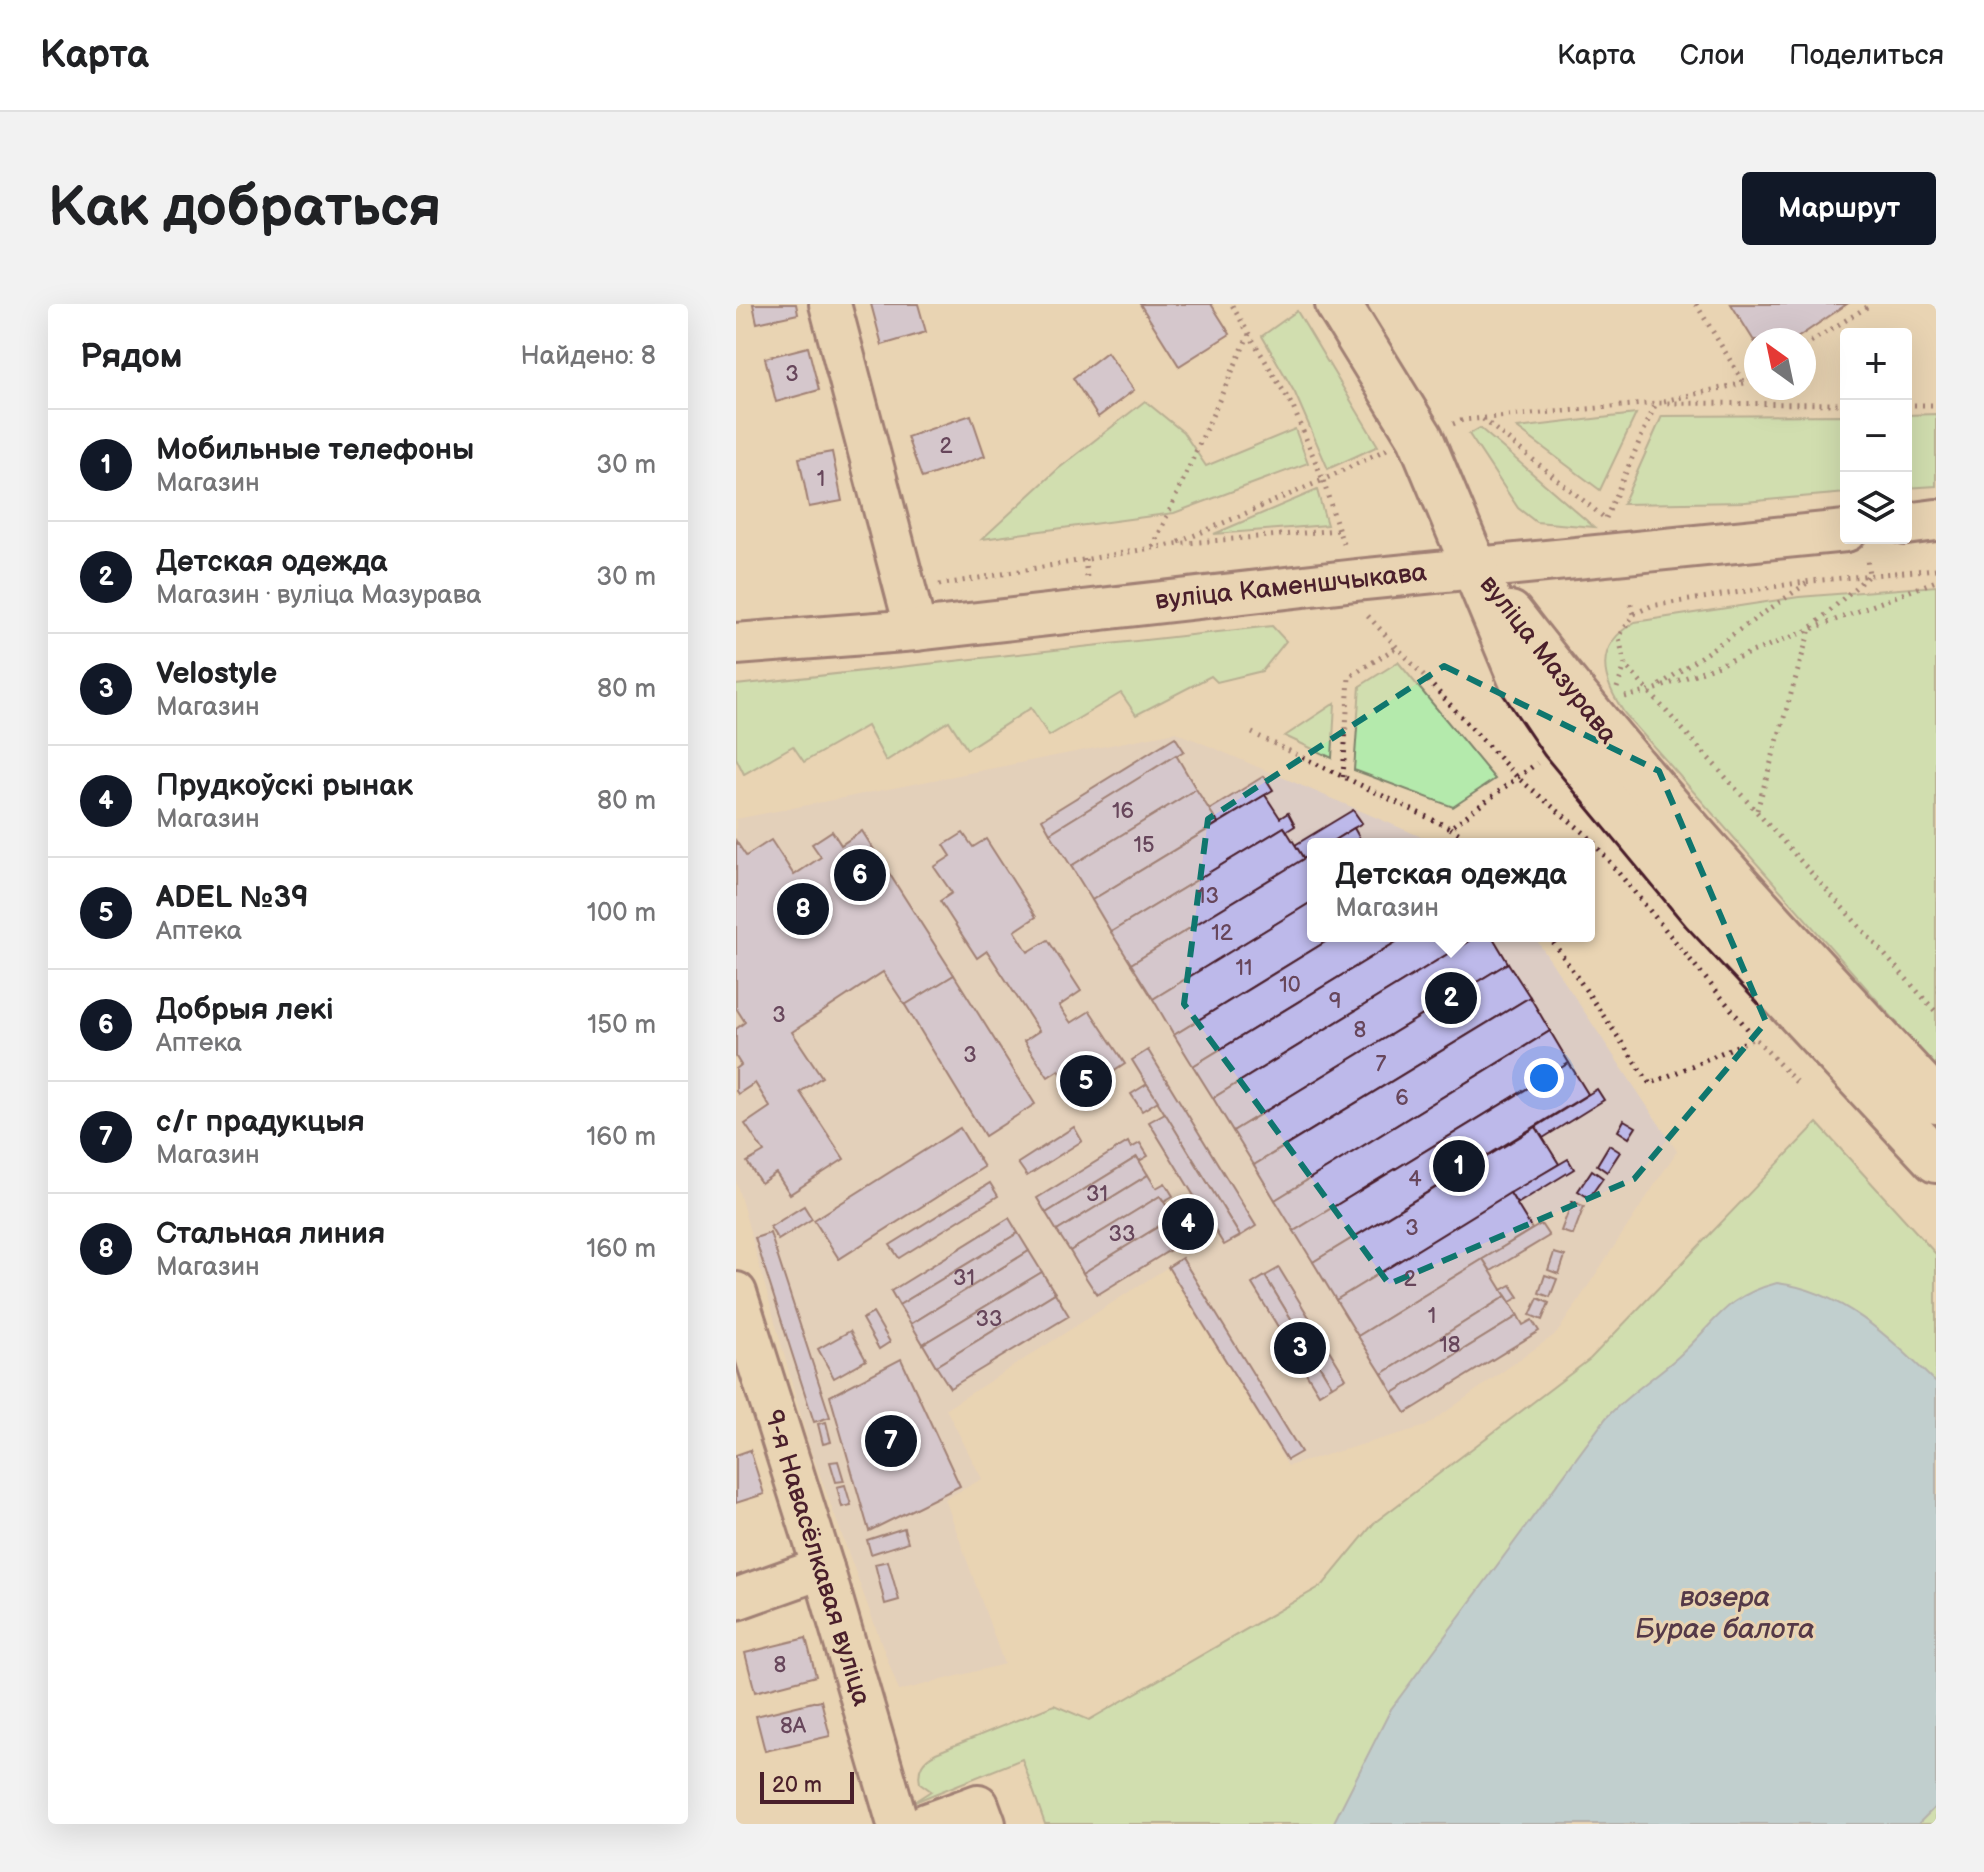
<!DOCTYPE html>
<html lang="ru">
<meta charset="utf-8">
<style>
:root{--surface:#fff;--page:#f2f2f2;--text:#202124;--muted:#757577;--line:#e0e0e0;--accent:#111827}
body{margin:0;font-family:"Balsamiq Sans",sans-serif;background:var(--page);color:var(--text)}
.controls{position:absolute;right:24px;top:24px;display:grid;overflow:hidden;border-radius:8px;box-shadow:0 8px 32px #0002}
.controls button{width:72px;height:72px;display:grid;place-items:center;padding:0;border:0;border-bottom:2px solid var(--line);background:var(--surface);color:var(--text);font:40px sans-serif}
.compass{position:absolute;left:1008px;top:24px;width:72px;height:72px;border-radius:50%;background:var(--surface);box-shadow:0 8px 32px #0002;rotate:327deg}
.scale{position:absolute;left:24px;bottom:20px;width:94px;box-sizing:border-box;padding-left:8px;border:4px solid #4a1f2b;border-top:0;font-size:22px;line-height:28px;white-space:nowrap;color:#4a1f2b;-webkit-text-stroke:6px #e9d4b3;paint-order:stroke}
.you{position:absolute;left:808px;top:774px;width:28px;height:28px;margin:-20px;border:6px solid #fff;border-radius:50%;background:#1a73e8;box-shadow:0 0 0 12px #1a73e833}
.badge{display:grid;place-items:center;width:52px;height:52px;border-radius:50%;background:var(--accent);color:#fff;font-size:26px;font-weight:700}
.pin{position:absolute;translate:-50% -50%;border:4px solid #fff;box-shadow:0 2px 8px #0006}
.popup{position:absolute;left:571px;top:534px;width:288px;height:104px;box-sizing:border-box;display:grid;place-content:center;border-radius:8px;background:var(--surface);filter:drop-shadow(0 2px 6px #0005);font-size:26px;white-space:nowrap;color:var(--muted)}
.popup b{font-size:30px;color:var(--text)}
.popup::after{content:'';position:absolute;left:50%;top:100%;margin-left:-16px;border:16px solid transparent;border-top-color:var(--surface)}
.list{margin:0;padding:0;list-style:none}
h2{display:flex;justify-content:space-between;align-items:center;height:104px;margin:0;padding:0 32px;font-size:34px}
h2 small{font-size:26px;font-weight:400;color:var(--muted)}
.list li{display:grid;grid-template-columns:52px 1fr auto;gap:24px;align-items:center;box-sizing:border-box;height:112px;padding:0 32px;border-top:2px solid var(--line)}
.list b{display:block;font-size:30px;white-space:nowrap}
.list p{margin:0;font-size:26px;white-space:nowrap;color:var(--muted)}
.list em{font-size:26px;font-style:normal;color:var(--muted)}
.icon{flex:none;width:44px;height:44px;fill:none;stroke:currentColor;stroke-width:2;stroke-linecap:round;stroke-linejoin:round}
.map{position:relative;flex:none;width:1200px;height:1520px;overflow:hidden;border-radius:8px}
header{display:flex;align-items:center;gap:48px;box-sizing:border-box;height:112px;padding:0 40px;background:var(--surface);border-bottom:2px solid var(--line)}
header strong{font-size:38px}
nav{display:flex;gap:44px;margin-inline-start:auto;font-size:28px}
.intro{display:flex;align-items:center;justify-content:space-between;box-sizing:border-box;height:192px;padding:0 48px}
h1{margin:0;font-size:56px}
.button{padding:20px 36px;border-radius:8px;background:var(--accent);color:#fff;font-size:28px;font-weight:700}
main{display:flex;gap:48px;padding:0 48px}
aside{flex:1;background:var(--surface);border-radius:8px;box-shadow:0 8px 32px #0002}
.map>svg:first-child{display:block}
.built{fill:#dcccc4}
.green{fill:#b4eaac;stroke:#7f846c;stroke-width:2}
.water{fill:#90caef;stroke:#7486a1;stroke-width:2}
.building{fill:#bdb9ea;stroke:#4a1f2b;stroke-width:2}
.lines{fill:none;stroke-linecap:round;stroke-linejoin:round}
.minor-casing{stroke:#4a1f2b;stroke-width:46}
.major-casing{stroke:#4a1f2b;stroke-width:50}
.path{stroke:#4a1f2b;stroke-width:5;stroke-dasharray:2 6;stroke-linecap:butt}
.minor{stroke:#e9d4b3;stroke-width:40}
.major{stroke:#e9d4b3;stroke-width:44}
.marked{fill:none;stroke:#0f766e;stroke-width:6;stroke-dasharray:16 10;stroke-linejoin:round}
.labels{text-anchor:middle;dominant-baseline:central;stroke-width:6;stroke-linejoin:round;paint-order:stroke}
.number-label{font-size:22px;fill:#67465b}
.street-label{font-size:26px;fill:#4a1f2b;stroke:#e9d4b3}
.water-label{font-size:28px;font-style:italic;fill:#543948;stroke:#e9d4b3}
</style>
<header>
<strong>Карта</strong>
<nav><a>Карта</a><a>Слои</a><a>Поделиться</a></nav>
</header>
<div class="intro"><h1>Как добраться</h1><a class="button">Маршрут</a></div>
<main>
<aside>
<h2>Рядом<small>Найдено: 8</small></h2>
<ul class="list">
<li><span class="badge">1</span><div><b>Мобильные телефоны</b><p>Магазин</p></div><em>30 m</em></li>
<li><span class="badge">2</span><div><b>Детская одежда</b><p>Магазин · вуліца Мазурава</p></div><em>30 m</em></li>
<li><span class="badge">3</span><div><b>Velostyle</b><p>Магазин</p></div><em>80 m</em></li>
<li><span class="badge">4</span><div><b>Прудкоўскі рынак</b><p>Магазин</p></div><em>80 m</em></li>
<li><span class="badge">5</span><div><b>ADEL №39</b><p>Аптека</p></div><em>100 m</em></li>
<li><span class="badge">6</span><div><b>Добрыя лекі</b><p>Аптека</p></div><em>150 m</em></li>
<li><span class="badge">7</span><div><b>с/г прадукцыя</b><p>Магазин</p></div><em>160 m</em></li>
<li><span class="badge">8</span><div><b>Стальная линия</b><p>Магазин</p></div><em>160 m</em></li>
</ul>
</aside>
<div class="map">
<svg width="1200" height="1520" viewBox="0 0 1200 1520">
<rect width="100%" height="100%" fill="#e9d4b3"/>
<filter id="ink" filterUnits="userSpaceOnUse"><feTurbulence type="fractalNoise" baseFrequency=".0125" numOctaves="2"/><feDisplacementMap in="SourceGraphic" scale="16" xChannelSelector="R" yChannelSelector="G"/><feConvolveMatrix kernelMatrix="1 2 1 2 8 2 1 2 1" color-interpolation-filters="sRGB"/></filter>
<g filter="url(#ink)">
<polygon class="built" points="440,428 702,540 577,540 577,632 798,632 941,847 821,1029 690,1122 552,1162 432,963 210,1105 246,1175 209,1195 268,1360 163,1387 74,1144 0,877 0,515"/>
<g class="green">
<polygon points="561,7 642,142 592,165 559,89 526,32"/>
<polygon points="409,97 447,128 470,162 559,125 572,159 438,209 246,235 322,165"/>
<polygon points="900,110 864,186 781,124"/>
<polygon points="1200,110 1200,182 1170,184 1170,111"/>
<polygon points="1110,111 1110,189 1009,198 887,200 926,112"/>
<polygon points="744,124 858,223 800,218 782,204 733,130"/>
<polygon points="581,186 591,221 478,230"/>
<path d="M1200 282V763L889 410C865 375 857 342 899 318L1063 293Z"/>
<polygon points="536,322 550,337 526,367 481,378 475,372 400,411 385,389 313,432 295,404 231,445 213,417 150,457 131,422 68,458 57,442 8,470 0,454 0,381"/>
<polygon points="662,358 759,475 717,503 618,466 624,382"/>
<polygon points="599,399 596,454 549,432"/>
<path d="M1081 819 1200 950V1520H309L286 1455 176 1499 195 1487 184 1479C181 1464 187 1456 200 1449L318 1401 353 1416 587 1281 638 1219 854 1055Z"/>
</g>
<path class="water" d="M1041 979C1107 987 1154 1034 1200 1079V1502L1182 1520H597L655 1405 870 1114C892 1090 918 1074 942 1053 980 1019 987 993 1041 979Z"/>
<g class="building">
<polygon points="17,0 60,0 62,10 21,19"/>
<polygon points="135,0 182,0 190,28 146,41"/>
<polygon points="404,0 475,0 494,30 443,62"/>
<polygon points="995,0 1111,0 1058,36 1020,36 1020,40"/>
<polygon points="72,43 83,86 40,98 29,54"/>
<polygon points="371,48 398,86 362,113 337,74"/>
<polygon points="235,111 249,152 186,174 171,133"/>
<polygon points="96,148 106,197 73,203 63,154"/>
<polygon points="439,433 448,447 314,529 306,515"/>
<polygon points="440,451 460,485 335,562 314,529"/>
<polygon points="528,472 537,486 482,519 473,506"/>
<polygon points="460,485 482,519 356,596 335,562"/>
<polygon points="529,491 544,514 552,509 559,522 551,527 548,523 375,628 356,596"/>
<polygon points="617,506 626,519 592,540 577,540 577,549 568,555 559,541"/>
<polygon points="548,523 568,555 395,660 375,628"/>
<polygon points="618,524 627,540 592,540"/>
<polygon points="96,527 105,541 126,527 218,671 169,701 147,668 56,728 86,773 64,788 108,855 54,890 40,869 25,879 11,858 28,848 9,820 34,803 19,779 2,790 0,787 0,765 5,761 0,753 0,725 9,718 0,704 0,537 10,552 35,536 58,571 85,553 76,540"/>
<polygon points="227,529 237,543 250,535 300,613 279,627 292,648 312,636 345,687 323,702 335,719 354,707 389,760 339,793 323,766 312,773 288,737 303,727 251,647 241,654 204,597 216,589 198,563 215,552 208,541"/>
<polygon points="577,549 577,597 417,695 395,660"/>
<polygon points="577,597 577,632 599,632 438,731 417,695"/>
<polygon points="599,632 670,632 457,762 438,731"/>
<polygon points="670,632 741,632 477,794 457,762"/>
<polygon points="741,632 756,632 772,659 497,827 477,794"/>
<polygon points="772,659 794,693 518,861 497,827"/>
<polygon points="218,671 299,800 249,832 169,701"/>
<polygon points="794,693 814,727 539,896 518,861"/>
<polygon points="814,727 833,759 558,927 539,896"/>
<polygon points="412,746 520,922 504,932 396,756"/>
<polygon points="833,759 852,790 577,958 558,927"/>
<polygon points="411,780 422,797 406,807 395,790"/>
<polygon points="861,785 868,796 807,834 800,823"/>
<polygon points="429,809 504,932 488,941 413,818"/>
<polygon points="888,816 900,823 893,834 882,827"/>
<polygon points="338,823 346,837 291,872 282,859"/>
<polygon points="800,823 823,860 600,996 577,958"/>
<polygon points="224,824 248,863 103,955 78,916"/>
<polygon points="392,838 395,844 404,839 412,852 403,857 401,853 310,909 301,894"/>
<polygon points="873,841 884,848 871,868 861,861"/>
<polygon points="401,853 412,871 321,927 310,909"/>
<polygon points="832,855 838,865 781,900 774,889"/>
<polygon points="856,866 867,874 853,894 842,887"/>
<polygon points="412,871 420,884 429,879 437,892 428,897 424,892 334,947 321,927"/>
<polygon points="254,879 262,892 163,954 154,941"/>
<polygon points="774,889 796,925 622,1032 600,996"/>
<polygon points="424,892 438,913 347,969 334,947"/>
<polygon points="836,898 848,902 837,931 825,927"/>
<polygon points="68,902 76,915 42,936 34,923"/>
<polygon points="438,913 444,924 452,918 460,930 361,991 347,969"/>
<polygon points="273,914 282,929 163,1001 155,987"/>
<polygon points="805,920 813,932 755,967 747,955"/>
<polygon points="34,929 94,1113 78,1118 19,934"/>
<polygon points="282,929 293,947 175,1020 163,1001"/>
<polygon points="293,947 306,968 187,1040 175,1020"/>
<polygon points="818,949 829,952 823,970 812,966"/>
<polygon points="446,954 565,1148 551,1156 432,963"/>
<polygon points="747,955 770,992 646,1070 622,1032"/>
<polygon points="543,964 610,1074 596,1082 529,972"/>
<polygon points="306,968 319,989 200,1062 187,1040"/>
<polygon points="809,971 821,975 814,993 803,989"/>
<polygon points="529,972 596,1082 583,1090 516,980"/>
<polygon points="775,981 783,993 774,998 766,986"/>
<polygon points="319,989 333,1012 214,1084 200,1062"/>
<polygon points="770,992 782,1012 657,1089 646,1070"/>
<polygon points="802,994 813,999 806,1016 794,1011"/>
<polygon points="137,1009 154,1038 143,1045 126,1015"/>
<polygon points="782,1012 787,1021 796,1016 803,1027 670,1109 657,1089"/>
<polygon points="114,1027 130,1056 98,1074 82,1045"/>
<polygon points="165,1055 224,1182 133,1227 94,1092"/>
<polygon points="90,1118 95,1138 87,1140 82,1120"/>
<polygon points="14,1146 28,1190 0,1199 0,1151"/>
<polygon points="102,1157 108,1177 100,1178 94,1158"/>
<polygon points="109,1181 115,1201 106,1203 101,1183"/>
<polygon points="168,1224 172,1238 135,1250 131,1236"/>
<polygon points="152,1257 163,1296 149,1300 139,1260"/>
<polygon points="70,1334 80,1372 19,1388 9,1349"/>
<polygon points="85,1396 94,1432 29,1447 20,1412"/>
</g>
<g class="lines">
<defs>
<g id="minor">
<polyline points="94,0 180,326"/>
<polyline points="1170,220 1200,216"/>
<polyline points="0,340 180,326 620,276 1110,227"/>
<polyline points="0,989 87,1264 162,1520"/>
<polyline points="0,1295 87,1264"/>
<polyline points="190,1520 242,1501 249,1520"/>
</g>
<g id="major">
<polyline points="602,0 684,133 785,375 827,437 967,606 1200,856"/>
<path d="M774 310C906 481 1053 639 1200 797"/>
</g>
</defs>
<use href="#minor" class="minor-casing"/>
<use href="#major" class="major-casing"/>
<g class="path">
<polyline points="960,0 1008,79"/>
<polyline points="1068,42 1136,0"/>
<polyline points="928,97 1008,79 1020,71"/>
<polyline points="1170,101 1200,101"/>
<polyline points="747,115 870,215"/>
<polyline points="717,120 727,116 920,99 1110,100"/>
<polyline points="870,214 920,99"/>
<polyline points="443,238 587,176 557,103 495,0"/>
<polyline points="607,240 587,176 651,145"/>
<polyline points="417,243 513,30"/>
<polyline points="349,255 351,274"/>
<polyline points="1200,265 1075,277 915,302 898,310 883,333 889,361 1200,708"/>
<polyline points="203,281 439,240 603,226"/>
<polyline points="895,300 898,310"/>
<polyline points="632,312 782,474 852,532 1019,734"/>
<polyline points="924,381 1071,279"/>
<polyline points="881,384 889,361"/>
<polyline points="889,393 915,387 1200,277"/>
<polyline points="516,429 714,524 801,459"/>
<polyline points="607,473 613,373 661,343"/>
<polyline points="1021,506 1074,325 1133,271 1131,254"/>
<polyline points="714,524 740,540"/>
<polyline points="813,632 914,780 1019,734 1061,779"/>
</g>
<use href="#minor" class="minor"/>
<use href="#major" class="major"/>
</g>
</g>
<path d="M0 0H1200V1520H0ZM708 362 923 467 1030 718 898 875 653 980 448 700 472 515Z" fill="#e9d4b3" fill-opacity=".55" fill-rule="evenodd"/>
<path class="marked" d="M708 362 923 467 1030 718 898 875 653 980 448 700 472 515Z"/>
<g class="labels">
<g class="number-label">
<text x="56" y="70">3</text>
<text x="210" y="142">2</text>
<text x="85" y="175">1</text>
<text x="387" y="507">16</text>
<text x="408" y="541">15</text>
<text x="472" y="592">13</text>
<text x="486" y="629">12</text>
<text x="508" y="664">11</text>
<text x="554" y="681">10</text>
<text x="599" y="697">9</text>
<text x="43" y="711">3</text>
<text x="624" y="726">8</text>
<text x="234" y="751">3</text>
<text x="645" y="760">7</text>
<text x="666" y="794">6</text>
<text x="679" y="875">4</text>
<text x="361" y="890">31</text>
<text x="676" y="924">3</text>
<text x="386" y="930">33</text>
<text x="228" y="974">31</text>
<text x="674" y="975">2</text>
<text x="696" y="1012">1</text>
<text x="253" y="1015">33</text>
<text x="714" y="1041">18</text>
<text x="44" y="1361">8</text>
<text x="57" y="1422">8А</text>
</g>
<g class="street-label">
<text transform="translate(555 283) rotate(-6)">вуліца Каменшчыкава</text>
<text transform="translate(812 356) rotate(52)">вуліца Мазурава</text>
<text transform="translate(81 1254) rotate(73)">9-я Навасёлкавая вуліца</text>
</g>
<g class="water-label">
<text x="989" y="1293">возера<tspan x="989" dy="32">Бурае балота</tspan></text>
</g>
</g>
</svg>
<div class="controls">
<button>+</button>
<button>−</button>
<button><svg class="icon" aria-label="layers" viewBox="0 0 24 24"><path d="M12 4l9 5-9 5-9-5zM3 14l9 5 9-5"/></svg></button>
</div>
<svg class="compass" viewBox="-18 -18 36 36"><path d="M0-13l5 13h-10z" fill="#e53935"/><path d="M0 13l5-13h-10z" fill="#757577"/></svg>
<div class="scale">20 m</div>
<div class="you"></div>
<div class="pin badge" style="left:723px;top:862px">1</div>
<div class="pin badge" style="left:715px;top:694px">2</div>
<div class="popup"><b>Детская одежда</b>Магазин</div>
<div class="pin badge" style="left:564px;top:1044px">3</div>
<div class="pin badge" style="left:452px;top:920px">4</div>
<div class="pin badge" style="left:350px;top:777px">5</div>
<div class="pin badge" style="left:124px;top:571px">6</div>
<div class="pin badge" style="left:155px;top:1137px">7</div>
<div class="pin badge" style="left:67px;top:605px">8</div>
</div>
</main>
